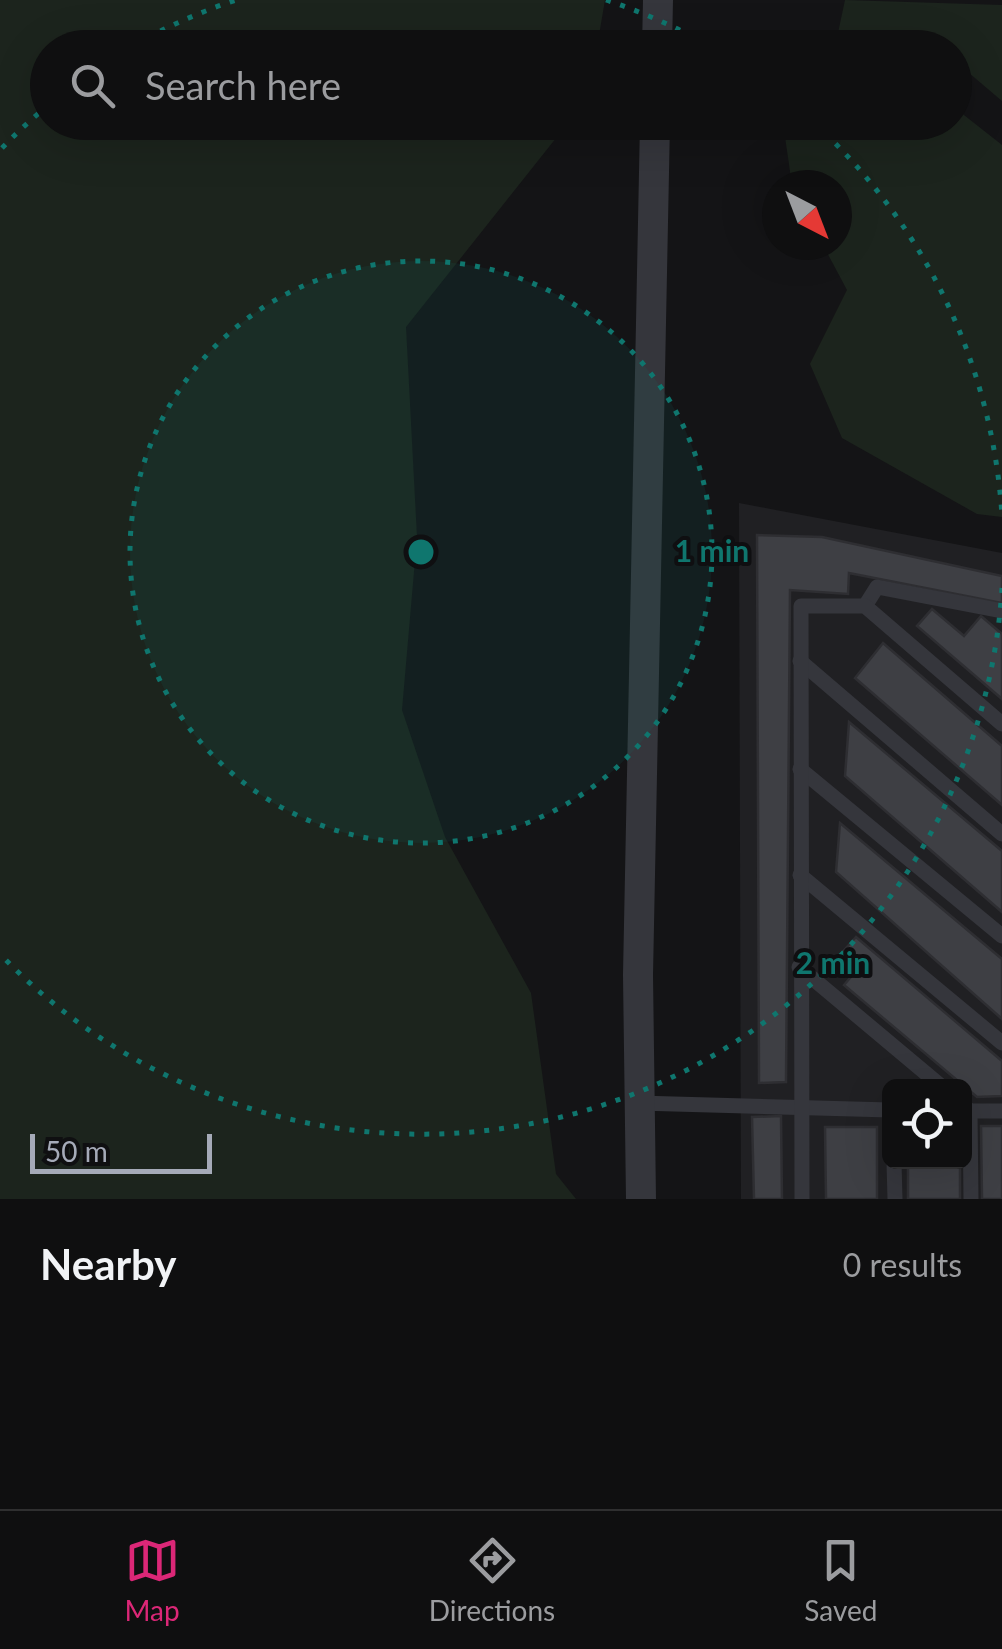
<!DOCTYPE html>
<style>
:root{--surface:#0f0f10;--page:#181819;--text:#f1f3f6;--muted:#9b9c9f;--line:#2f2f30;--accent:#db2777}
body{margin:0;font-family:Lato,sans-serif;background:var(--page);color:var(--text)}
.controls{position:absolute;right:30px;bottom:30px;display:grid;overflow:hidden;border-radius:15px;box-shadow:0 10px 40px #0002}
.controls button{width:90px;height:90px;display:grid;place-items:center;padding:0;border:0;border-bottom:2px solid var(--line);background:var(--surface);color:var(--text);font:50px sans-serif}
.compass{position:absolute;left:762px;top:170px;width:90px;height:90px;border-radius:50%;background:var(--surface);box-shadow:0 10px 40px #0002;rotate:138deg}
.scale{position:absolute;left:30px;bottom:25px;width:182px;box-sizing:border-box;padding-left:10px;border:5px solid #a5aab8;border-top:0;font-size:28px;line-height:35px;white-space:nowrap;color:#a5aab8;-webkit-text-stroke:8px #0f0f11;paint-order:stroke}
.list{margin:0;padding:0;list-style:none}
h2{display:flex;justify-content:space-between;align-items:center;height:130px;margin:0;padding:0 40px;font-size:42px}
h2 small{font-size:32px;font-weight:400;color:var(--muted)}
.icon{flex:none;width:55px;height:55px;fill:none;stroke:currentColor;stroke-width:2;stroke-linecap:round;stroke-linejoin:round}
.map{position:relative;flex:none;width:1002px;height:1199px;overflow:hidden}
.search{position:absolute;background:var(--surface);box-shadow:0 10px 40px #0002;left:30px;right:30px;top:30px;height:110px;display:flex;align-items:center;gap:25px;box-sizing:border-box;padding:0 35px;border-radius:55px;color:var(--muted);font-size:38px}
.sheet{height:310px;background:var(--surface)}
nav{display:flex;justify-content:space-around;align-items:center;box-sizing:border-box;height:140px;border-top:2px solid var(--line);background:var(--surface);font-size:28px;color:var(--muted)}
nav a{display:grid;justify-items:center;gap:5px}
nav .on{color:var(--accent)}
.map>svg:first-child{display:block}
.built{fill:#202023;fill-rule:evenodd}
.green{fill:#1c241d}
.building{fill:#3e3f44;stroke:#2e2e32;stroke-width:2.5}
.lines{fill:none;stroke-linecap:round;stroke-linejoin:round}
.lane{stroke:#35363c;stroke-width:15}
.street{stroke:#35363c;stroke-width:30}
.ring{fill:none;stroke:#0f766e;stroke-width:5;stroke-dasharray:5 10}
.centre{fill:#0f766e;stroke:#0f0f11;stroke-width:5}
.ring-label{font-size:30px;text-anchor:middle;font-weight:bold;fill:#0f766e;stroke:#0f0f11;stroke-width:8;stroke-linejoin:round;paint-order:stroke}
</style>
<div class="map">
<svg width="1002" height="1199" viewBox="0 0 1002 1199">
<rect width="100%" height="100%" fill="#141416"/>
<path class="built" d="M739 503 1002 553V1199H741ZM890 1086H964V1162H890Z"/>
<g class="green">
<polygon points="0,0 605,0 597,47 48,48 48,122 568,123 406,327 417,537 402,710 445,837 531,993 556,1174 576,1199 0,1199"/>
<polygon points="845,0 1002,5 1002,101 955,61 954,48 835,47"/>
<polygon points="955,108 1002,145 1002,517 977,514 842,438 810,364 847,290 823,245 837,245 837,185 792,185 783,123 954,122"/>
</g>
<g class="building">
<polygon points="757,535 822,537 1002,576 1002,603 849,573 848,594 790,590 786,1082 759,1083"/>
<polygon points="932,609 964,636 981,616 1002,634 1002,699 917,626"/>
<polygon points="883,643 1002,746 1002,805 855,678"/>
<polygon points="849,722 1002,851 1002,912 845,776"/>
<polygon points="840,823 1002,959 1002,1019 836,872"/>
<polygon points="856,937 1002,1061 1002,1096 977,1097 844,985 855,972 837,958"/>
<polygon points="781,1116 782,1199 754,1199 752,1117"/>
<polygon points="981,1126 1002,1126 1002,1199 982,1199"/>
<polygon points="825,1127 877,1127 877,1199 826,1199"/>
<rect x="908" y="1162" width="52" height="37"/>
</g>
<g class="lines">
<g class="lane">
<polyline points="865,606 877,587 1002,611"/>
<polyline points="800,661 1002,834"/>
<polyline points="800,769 1002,936"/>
<polyline points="800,875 1002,1043"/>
<polyline points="799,967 941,1086"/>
<polyline points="638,1103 890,1110"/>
<polyline points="964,1106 970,1111 971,1199"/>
<polyline points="964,1111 1002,1111"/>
<polyline points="894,1162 895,1199"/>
<polyline points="802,1199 801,606 865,606 1002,724"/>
</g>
<g class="street">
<polyline points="657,48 658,0"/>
<polyline points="641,1199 638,975 655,122"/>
</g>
</g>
<circle cx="421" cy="552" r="291" fill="#0f766e" fill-opacity=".12"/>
<g class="ring">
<circle cx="421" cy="552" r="291"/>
<path d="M1002 588A582 582 0 0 1 2 956M2 148A582 582 0 0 1 47 106M134 45A582 582 0 0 1 236 0M606 0A582 582 0 0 1 708 45M814 123A582 582 0 0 1 1002 516"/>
</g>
<circle cx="421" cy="552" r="15" class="centre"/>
<g class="ring-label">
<text x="712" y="562">1 min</text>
<text x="833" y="974">2 min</text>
</g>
</svg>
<div class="controls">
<button><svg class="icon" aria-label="locate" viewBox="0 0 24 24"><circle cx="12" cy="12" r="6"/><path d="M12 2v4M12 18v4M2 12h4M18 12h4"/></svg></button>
</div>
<svg class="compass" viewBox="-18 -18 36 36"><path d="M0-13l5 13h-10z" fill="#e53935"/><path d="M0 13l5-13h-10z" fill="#9b9c9f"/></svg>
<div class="scale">50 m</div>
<div class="search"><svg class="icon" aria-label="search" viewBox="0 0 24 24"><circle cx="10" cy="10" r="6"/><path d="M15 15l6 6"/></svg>Search here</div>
</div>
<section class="sheet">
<h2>Nearby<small>0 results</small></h2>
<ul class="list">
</ul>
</section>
<nav>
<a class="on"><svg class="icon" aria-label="map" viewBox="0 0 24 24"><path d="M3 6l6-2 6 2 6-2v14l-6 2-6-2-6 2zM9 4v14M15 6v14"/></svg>Map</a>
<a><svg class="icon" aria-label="directions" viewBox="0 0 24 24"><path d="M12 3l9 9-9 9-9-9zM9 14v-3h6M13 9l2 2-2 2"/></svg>Directions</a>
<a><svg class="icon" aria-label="saved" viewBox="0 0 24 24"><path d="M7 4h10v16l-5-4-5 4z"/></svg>Saved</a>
</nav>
